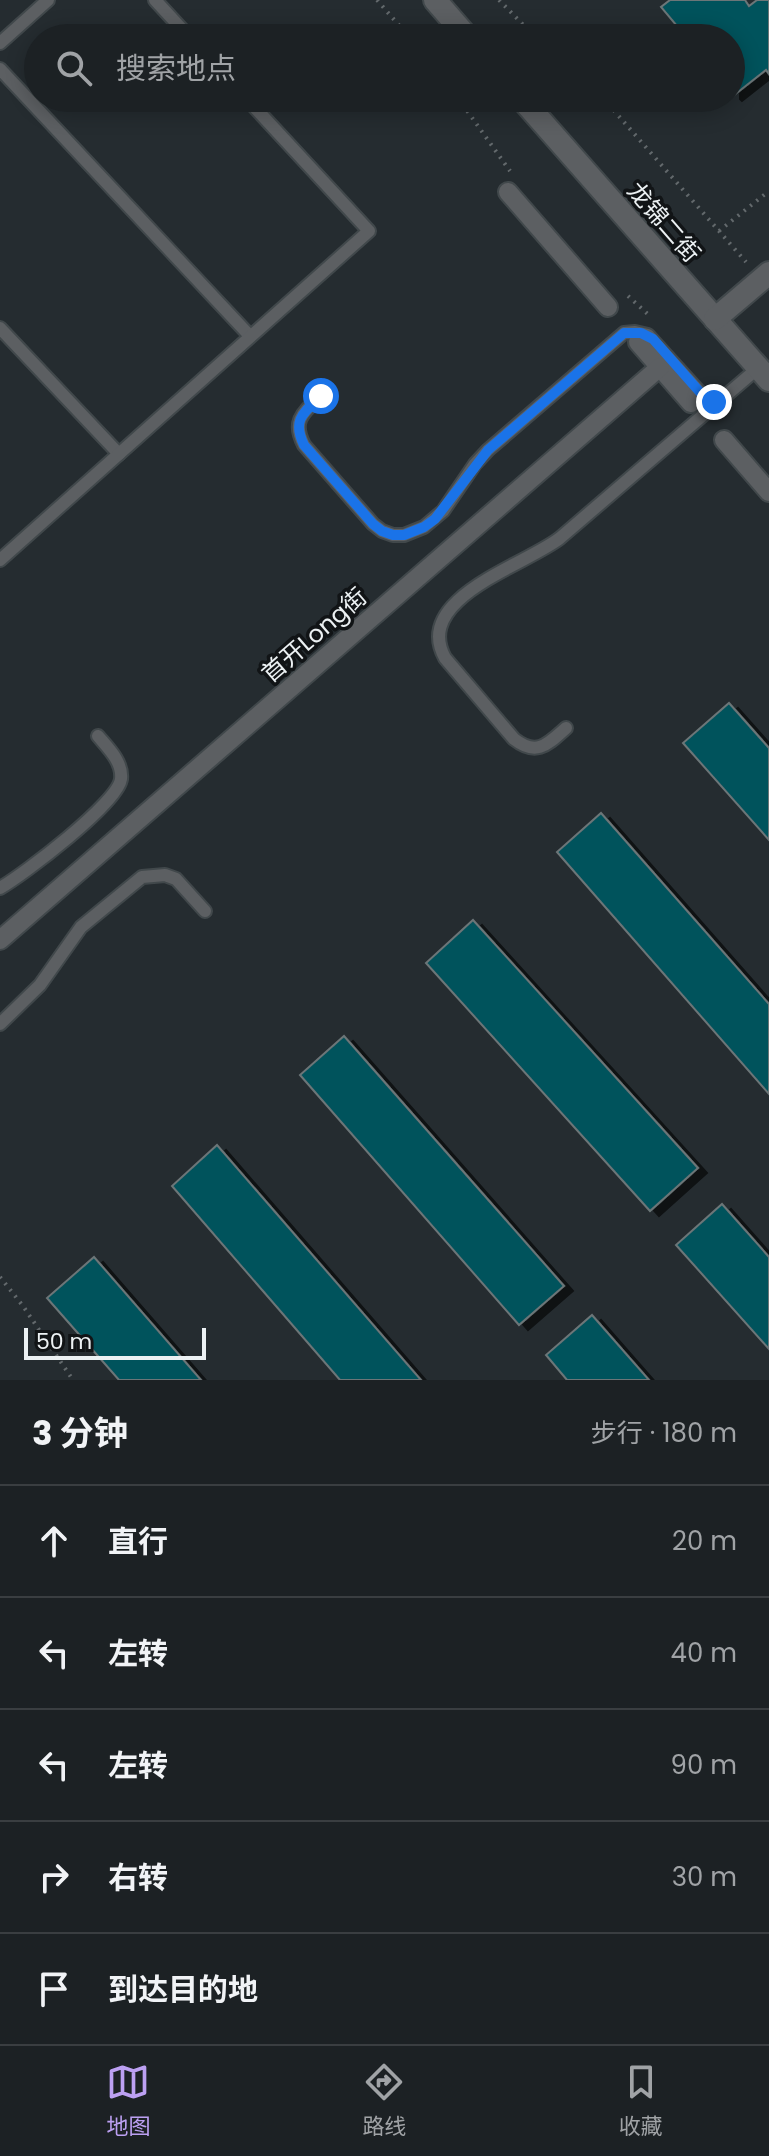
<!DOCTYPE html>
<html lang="zh">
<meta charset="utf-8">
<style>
:root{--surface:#1c2124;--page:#292e31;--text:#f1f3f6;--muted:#a0a3a6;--line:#3a3e41;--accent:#bca0f2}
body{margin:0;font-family:Poppins,"Noto Sans SC",sans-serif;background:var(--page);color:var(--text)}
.scale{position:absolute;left:24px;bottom:20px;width:182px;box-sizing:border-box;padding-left:8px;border:4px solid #ecf1f3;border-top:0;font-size:22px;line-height:28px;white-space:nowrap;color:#ecf1f3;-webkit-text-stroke:6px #111416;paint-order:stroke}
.stop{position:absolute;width:24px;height:24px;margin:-18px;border:6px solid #1a73e8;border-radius:50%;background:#fff}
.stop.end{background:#1a73e8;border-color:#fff;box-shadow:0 2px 8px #0008}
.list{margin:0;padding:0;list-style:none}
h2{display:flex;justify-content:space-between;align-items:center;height:104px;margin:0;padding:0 32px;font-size:34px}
h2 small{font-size:26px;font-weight:400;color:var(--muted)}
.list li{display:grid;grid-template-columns:52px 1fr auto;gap:24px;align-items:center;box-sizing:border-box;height:112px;padding:0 32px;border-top:2px solid var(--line)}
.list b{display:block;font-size:30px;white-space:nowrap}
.list em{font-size:26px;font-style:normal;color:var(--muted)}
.icon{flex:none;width:44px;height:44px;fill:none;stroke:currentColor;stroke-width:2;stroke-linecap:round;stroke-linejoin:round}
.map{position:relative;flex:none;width:769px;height:1380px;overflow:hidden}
.search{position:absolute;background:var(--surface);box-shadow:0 4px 20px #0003;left:24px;right:24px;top:24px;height:88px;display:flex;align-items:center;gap:20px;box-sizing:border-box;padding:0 28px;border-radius:44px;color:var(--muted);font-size:30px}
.sheet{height:664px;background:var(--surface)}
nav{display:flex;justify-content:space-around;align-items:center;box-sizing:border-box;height:112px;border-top:2px solid var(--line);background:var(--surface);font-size:22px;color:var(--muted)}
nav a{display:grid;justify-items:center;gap:4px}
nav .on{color:var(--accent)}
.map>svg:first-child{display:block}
.building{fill:#06525c;stroke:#6c7678;stroke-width:2;filter:url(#shadow)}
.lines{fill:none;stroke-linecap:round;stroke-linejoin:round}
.service-casing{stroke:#41484b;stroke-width:16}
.pedestrian-casing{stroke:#41484b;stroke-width:22}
.tertiary-casing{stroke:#41484b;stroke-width:26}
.path{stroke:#63696c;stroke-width:4;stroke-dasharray:2 6;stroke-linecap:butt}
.service{stroke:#5c5f62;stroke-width:12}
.pedestrian{stroke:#5c5f62;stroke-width:18}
.tertiary{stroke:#5c5f62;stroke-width:22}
.route{stroke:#1a73e8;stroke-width:10}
.labels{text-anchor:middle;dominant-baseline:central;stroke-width:7;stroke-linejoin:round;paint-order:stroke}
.street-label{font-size:24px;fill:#ecf1f3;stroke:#111416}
</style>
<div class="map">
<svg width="769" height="1380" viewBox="0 0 769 1380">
<defs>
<filter id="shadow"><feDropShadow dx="9" dy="5" stdDeviation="0" flood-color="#0009"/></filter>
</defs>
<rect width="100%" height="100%" fill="#252c30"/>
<g class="building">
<polygon points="670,0 745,0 749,6 757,0 769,0 769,74 766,70 733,96 731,94 731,38 687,38 661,7"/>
<polygon points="729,703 769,748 769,840 683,743"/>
<polygon points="601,813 769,1004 769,1094 557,852"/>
<polygon points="473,920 698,1168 650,1211 426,963"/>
<polygon points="344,1036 564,1286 519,1325 300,1075"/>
<polygon points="217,1145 421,1380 340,1380 172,1186"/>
<polygon points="722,1204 769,1257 769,1349 676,1245"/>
<polygon points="94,1257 201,1380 119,1380 47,1298"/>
<polygon points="592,1315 649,1380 567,1380 546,1355"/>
</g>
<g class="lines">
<defs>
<g id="service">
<polyline points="155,0 190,38"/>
<polyline points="0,43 48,0"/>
<polyline points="0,69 250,336"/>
<polyline points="0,328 119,454"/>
<path d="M321 396C304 412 291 420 304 445L373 524 382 531 393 535H404L424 527 443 511 475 464 488 450 624 333 635 332 648 335 706 399 714 402 722 399"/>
<polyline points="0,560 369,231 246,98"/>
<path d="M566 728C548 744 537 757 514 739L445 658C412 598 526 565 560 538L758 368"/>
<path d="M0 888C23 875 118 803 121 779 123 762 108 748 98 736"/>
<polyline points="0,1024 40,985 81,927 142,877 165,875 176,879 205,911"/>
</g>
<g id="pedestrian">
<polyline points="508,192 608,307"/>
<polyline points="638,342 691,403"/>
<polyline points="724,440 769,492"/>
<polyline points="0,940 660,367"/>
</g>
<g id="tertiary">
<polyline points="435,0 468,38"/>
<polyline points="521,98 769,380"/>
<polyline points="715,319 769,273"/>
</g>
</defs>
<use href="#service" class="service-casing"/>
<use href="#pedestrian" class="pedestrian-casing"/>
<use href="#tertiary" class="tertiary-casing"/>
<g class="path">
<polyline points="377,0 410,38"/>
<polyline points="499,0 536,38"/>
<polyline points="458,98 510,171"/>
<polyline points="603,98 746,262"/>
<polyline points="719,231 769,191"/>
<polyline points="628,296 651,317"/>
<polyline points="0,1277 23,1306 73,1380"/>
</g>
<use href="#service" class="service"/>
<use href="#pedestrian" class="pedestrian"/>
<use href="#tertiary" class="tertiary"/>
</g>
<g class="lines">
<path class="route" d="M321 396C303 413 292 420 304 445L373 524 382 531 393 535H404L424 527 435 519 488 450 624 333H641L653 339 706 399 714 402"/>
</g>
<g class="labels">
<g class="street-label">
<text transform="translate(664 222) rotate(49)">龙锦二街</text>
<text transform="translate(314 635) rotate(-41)">首开Long街</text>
</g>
</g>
</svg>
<div class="scale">50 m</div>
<div class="stop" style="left:321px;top:396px"></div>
<div class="stop end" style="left:714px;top:402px"></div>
<div class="search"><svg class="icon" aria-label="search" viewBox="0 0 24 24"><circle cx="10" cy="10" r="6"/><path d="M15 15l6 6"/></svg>搜索地点</div>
</div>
<section class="sheet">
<h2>3 分钟<small>步行 · 180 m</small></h2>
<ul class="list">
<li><svg class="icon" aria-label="ahead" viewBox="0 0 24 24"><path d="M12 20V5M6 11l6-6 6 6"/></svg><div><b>直行</b></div><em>20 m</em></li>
<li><svg class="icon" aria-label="left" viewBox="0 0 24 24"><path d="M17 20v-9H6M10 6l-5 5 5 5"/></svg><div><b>左转</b></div><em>40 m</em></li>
<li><svg class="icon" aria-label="left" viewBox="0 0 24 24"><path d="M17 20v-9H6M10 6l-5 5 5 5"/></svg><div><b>左转</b></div><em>90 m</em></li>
<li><svg class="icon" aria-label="right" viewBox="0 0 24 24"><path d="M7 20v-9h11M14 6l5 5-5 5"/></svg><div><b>右转</b></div><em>30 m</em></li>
<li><svg class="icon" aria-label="arrive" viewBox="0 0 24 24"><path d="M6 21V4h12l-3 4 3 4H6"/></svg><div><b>到达目的地</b></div></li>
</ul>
</section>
<nav>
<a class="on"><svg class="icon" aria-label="map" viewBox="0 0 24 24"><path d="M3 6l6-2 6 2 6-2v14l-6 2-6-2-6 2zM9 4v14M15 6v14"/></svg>地图</a>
<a><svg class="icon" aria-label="directions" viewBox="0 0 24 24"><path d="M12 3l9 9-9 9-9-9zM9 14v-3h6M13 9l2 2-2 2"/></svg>路线</a>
<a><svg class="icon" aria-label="saved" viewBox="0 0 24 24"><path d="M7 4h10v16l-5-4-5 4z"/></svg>收藏</a>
</nav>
